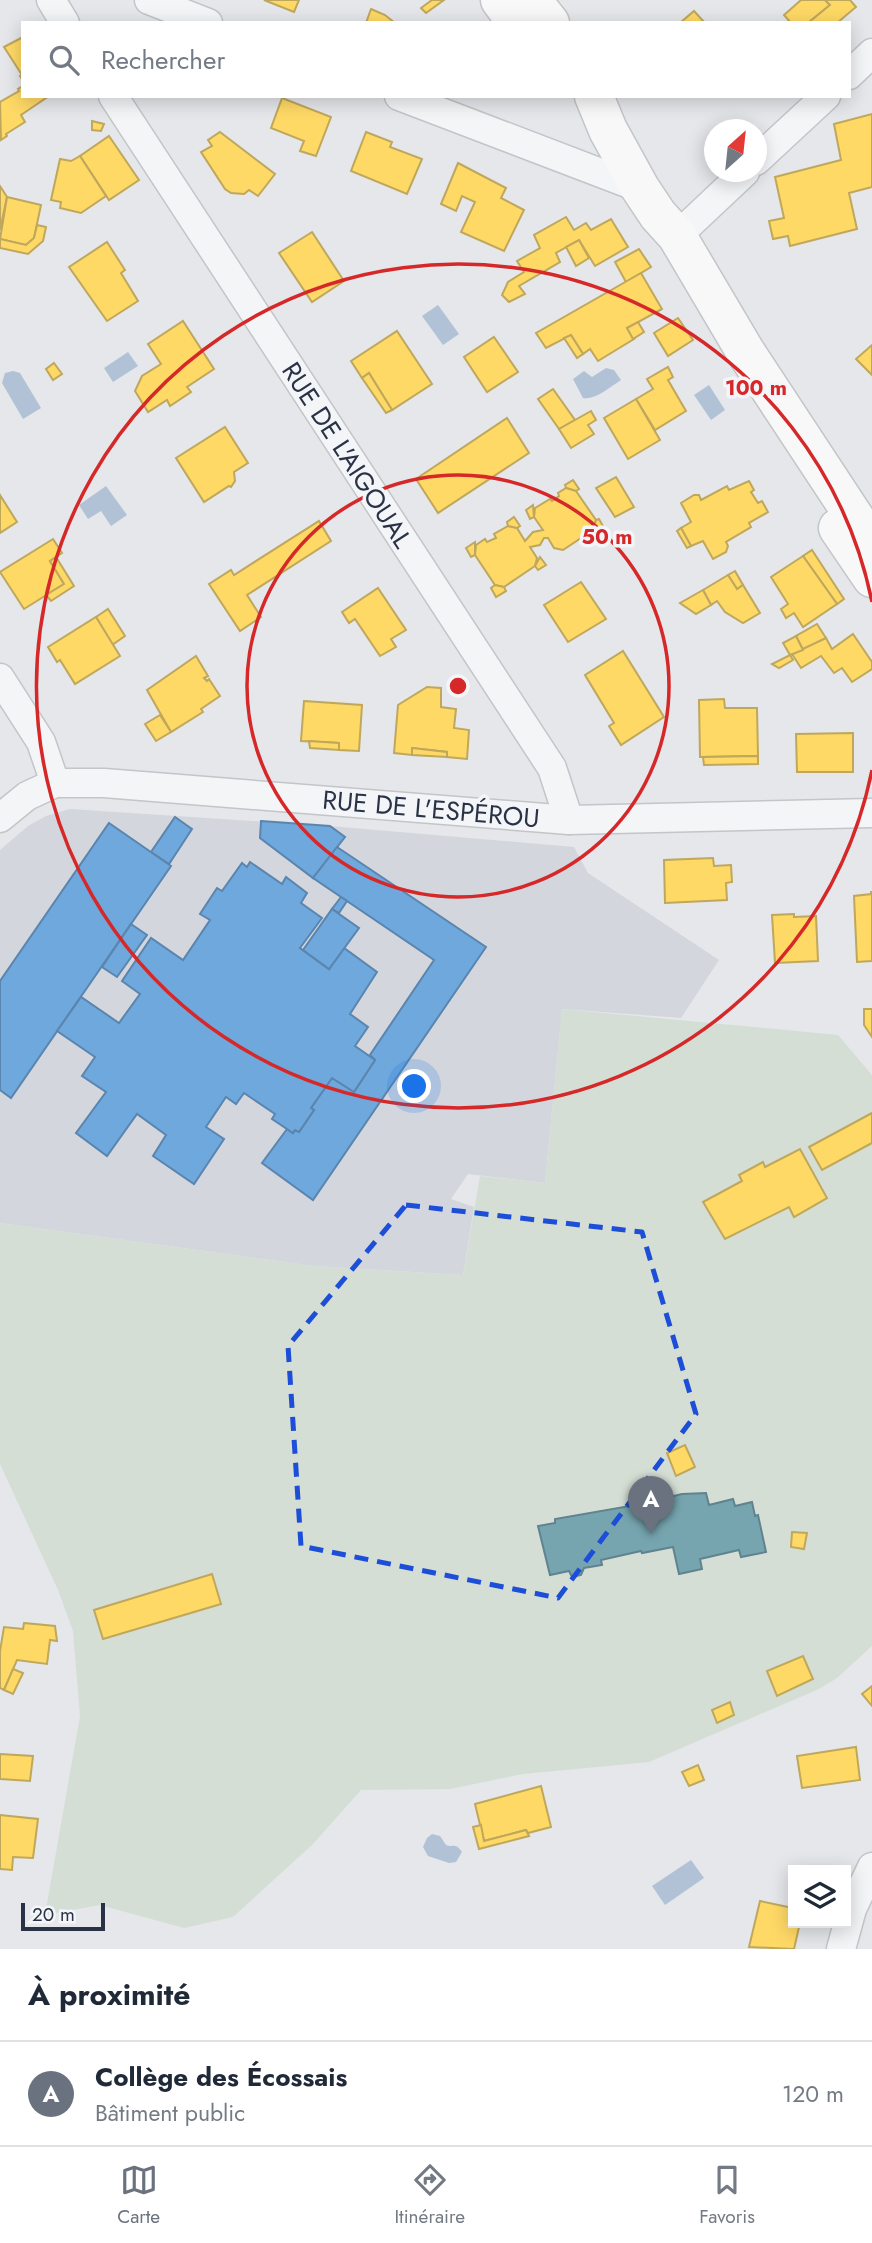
<!DOCTYPE html>
<html lang="fr">
<meta charset="utf-8">
<style>
:root{--surface:#fff;--page:#f2f2f3;--text:#1f2937;--muted:#747a83;--line:#e0e1e3;--accent:#6b727f}
body{margin:0;font-family:Jost,sans-serif;background:var(--page);color:var(--text)}
.controls{position:absolute;right:21px;bottom:21px;display:grid;overflow:hidden;border-radius:0px;box-shadow:0 4px 18px #0003}
.controls button{width:63px;height:63px;display:grid;place-items:center;padding:0;border:0;border-bottom:2px solid var(--line);background:var(--surface);color:var(--text);font:35px sans-serif}
.compass{position:absolute;left:704px;top:119px;width:63px;height:63px;border-radius:50%;background:var(--surface);box-shadow:0 4px 18px #0003;rotate:27deg}
.scale{position:absolute;left:21px;bottom:18px;width:84px;box-sizing:border-box;padding-left:7px;border:4px solid #293345;border-top:0;font-size:19px;line-height:24px;white-space:nowrap;color:#293345;-webkit-text-stroke:5px #f3f5f9;paint-order:stroke}
.you{position:absolute;left:415px;top:1087px;width:24px;height:24px;margin:-18px;border:5px solid #fff;border-radius:50%;background:#1a73e8;box-shadow:0 0 0 10px #1a73e833}
.badge{display:grid;place-items:center;width:46px;height:46px;border-radius:50%;background:var(--accent);color:#fff;font-size:23px;font-weight:700}
.pin{position:absolute;translate:-50% -58px;filter:drop-shadow(0 2px 4px #0008)}
.pin::after{content:'';position:absolute;top:37px;width:24px;height:21px;background:inherit;clip-path:polygon(0 0,100% 0,50% 100%)}
.list{margin:0;padding:0;list-style:none}
h2{display:flex;justify-content:space-between;align-items:center;height:91px;margin:0;padding:0 28px;font-size:30px}
h2 small{font-size:23px;font-weight:400;color:var(--muted)}
.list li{display:grid;grid-template-columns:46px 1fr auto;gap:21px;align-items:center;box-sizing:border-box;height:105px;padding:0 28px;border-top:2px solid var(--line)}
.list b{display:block;font-size:26px;white-space:nowrap}
.list p{margin:0;font-size:23px;white-space:nowrap;color:var(--muted)}
.list em{font-size:23px;font-style:normal;color:var(--muted)}
.icon{flex:none;width:38px;height:38px;fill:none;stroke:currentColor;stroke-width:2;stroke-linecap:round;stroke-linejoin:round}
.map{position:relative;flex:none;width:872px;height:1949px;overflow:hidden}
.search{position:absolute;background:var(--surface);box-shadow:0 4px 18px #0003;left:21px;right:21px;top:21px;height:77px;display:flex;align-items:center;gap:18px;box-sizing:border-box;padding:0 24px;border-radius:0px;color:var(--muted);font-size:26px}
.sheet{height:196px;background:var(--surface)}
nav{display:flex;justify-content:space-around;align-items:center;box-sizing:border-box;height:98px;border-top:2px solid var(--line);background:var(--surface);font-size:19px;color:var(--muted)}
nav a{display:grid;justify-items:center;gap:4px}
nav .on{color:var(--accent)}
.map>svg:first-child{display:block}
.built{fill:#d3d6dd}
.green{fill:#d5ded5}
.water{fill:#b2c2d6}
.homes{fill:#ffd966;stroke:#bfa75c;stroke-width:2}
.schools{fill:#6fa8dc;stroke:#5a85af;stroke-width:2}
.public{fill:#76a5af;stroke:#5f838f;stroke-width:2}
.lines{fill:none;stroke-linecap:round;stroke-linejoin:round}
.street-casing{stroke:#c3c5c8;stroke-width:31}
.secondary-casing{stroke:#c3c5c8;stroke-width:41}
.street{stroke:#f4f5f7;stroke-width:28}
.secondary{stroke:#f8f8f8;stroke-width:38}
.marked{fill:none;stroke:#1d4ed8;stroke-width:5;stroke-dasharray:14 9;stroke-linejoin:round}
.ring{fill:none;stroke:#d62828;stroke-width:3.5}
.labels{text-anchor:middle;dominant-baseline:central;stroke-width:7;stroke-linejoin:round;paint-order:stroke}
.street-label{font-size:26px;fill:#293345;stroke:#f3f5f9}
.centre{fill:#d62828;stroke:#f3f5f9;stroke-width:3.5}
.ring-label{font-size:21px;text-anchor:middle;font-weight:bold;fill:#d62828;stroke:#f3f5f9;stroke-width:7;stroke-linejoin:round;paint-order:stroke}
</style>
<div class="map">
<svg width="872" height="1949" viewBox="0 0 872 1949">
<rect width="100%" height="100%" fill="#e5e7ea"/>
<polygon class="built" points="70,809 330,826 574,847 588,873 719,960 681,1018 562,1009 545,1183 468,1174 451,1199 474,1207 463,1275 314,1266 0,1223 0,850 28,826 46,816"/>
<polygon class="green" points="562,1009 838,1035 872,1075 872,1646 837,1678 819,1689 649,1762 523,1774 450,1789 361,1790 312,1845 233,1917 184,1928 100,1905 45,1915 80,1716 73,1631 58,1590 0,1464 0,1223 314,1266 463,1275 480,1176 545,1183"/>
<g class="water">
<polygon points="438,305 459,334 443,345 422,316"/>
<polygon points="128,352 138,366 113,382 104,368"/>
<path d="M606 368 614 370 621 380C610 387 596 400 583 398L573 379 584 371 592 377Z"/>
<polygon points="13,371 20,373 41,408 23,419 2,383 5,373"/>
<polygon points="709,385 725,410 711,420 694,395"/>
<polygon points="106,486 127,515 111,526 101,511 88,519 79,505"/>
<path d="M432 1834 440 1836 446 1845C453 1848 455 1842 462 1852L456 1862 449 1863 428 1856 423 1847 427 1838Z"/>
<polygon points="691,1860 704,1878 665,1905 652,1886"/>
</g>
<g class="homes">
<polygon points="264,0 299,0 294,12"/>
<polygon points="432,0 444,0 426,13 421,8"/>
<polygon points="801,0 825,0 830,5 808,23 791,23 784,15"/>
<polygon points="825,0 850,0 856,7 837,23 808,23 830,5"/>
<polygon points="371,9 385,15 395,23 366,23"/>
<polygon points="694,11 705,23 680,23"/>
<polygon points="23,37 23,81 20,76 22,75 4,47"/>
<polygon points="23,86 23,96 49,96 21,115 25,122 6,134 7,136 1,140 0,102 19,91 18,89"/>
<polygon points="282,98 331,117 316,156 300,151 304,141 271,128"/>
<polygon points="872,114 872,187 849,193 857,229 790,246 788,236 773,239 769,221 784,218 775,177 841,160 834,124"/>
<polygon points="92,121 104,124 101,131 92,130"/>
<polygon points="220,132 275,174 258,196 249,190 244,194 231,193 225,189 201,152 212,146 208,140"/>
<polygon points="366,132 392,142 390,147 422,159 407,194 351,171"/>
<polygon points="109,136 139,180 109,200 80,156"/>
<polygon points="80,156 106,196 81,213 60,208 61,202 51,200 60,159 71,161"/>
<polygon points="458,163 506,188 501,198 524,210 504,251 461,232 475,202 462,196 456,211 441,204"/>
<polygon points="0,186 7,197 0,230"/>
<polygon points="7,197 41,205 34,238 26,245 0,239"/>
<polygon points="566,217 574,230 586,223 591,230 611,219 628,247 595,266 579,240 556,253 560,262 519,286 525,294 509,302 502,295 508,282 524,272 517,261 540,248 534,235"/>
<polygon points="37,225 46,227 43,241 28,254 0,248 0,239 26,245 34,238"/>
<polygon points="312,232 344,281 312,302 279,253"/>
<polygon points="579,240 589,258 576,266 566,247"/>
<polygon points="107,242 125,270 121,273 138,301 107,321 69,267"/>
<polygon points="639,249 651,267 626,282 615,262"/>
<polygon points="641,273 662,309 627,328 634,339 598,361 590,349 583,354 571,335 546,348 536,333"/>
<polygon points="678,318 693,340 668,356 654,333"/>
<polygon points="183,321 214,369 187,387 191,392 170,406 167,400 148,412 135,391 142,376 161,364 148,344"/>
<polygon points="638,322 644,332 633,339 627,328"/>
<polygon points="397,331 432,384 392,410 369,373 362,378 351,361"/>
<polygon points="571,335 583,354 577,358 564,338"/>
<polygon points="494,337 518,372 487,392 464,357"/>
<polygon points="872,345 872,375 856,359"/>
<polygon points="54,363 62,374 53,380 46,369"/>
<polygon points="668,367 673,377 668,380 686,411 655,430 636,399 653,389 647,379"/>
<polygon points="369,373 392,410 386,413 362,378"/>
<polygon points="553,389 575,420 559,429 538,399"/>
<polygon points="636,399 660,440 628,459 604,418"/>
<polygon points="591,411 596,420 588,425 594,434 571,448 559,429"/>
<polygon points="507,418 529,453 438,513 416,479"/>
<polygon points="225,427 248,463 234,472 235,481 231,487 229,486 204,502 176,458"/>
<polygon points="616,477 634,507 615,517 596,488"/>
<polygon points="573,480 579,489 576,491 566,488 565,485"/>
<polygon points="749,481 754,490 751,492 758,503 762,501 768,512 749,523 751,527 726,542 728,546 726,552 713,559 703,541 691,546 681,528 691,522 681,503 694,495 699,495 701,500 727,486 729,490"/>
<polygon points="566,488 576,491 596,520 593,530 563,550 554,548 548,538 544,538 540,545 530,547 537,558 535,566 504,587 495,585 475,555 476,545 485,539 487,542 496,538 494,534 508,526 517,528 525,541 533,532 543,530 534,517 535,508 550,499 552,501 559,496 558,493"/>
<polygon points="0,495 17,522 0,533"/>
<polygon points="533,505 534,517 530,519 526,510"/>
<polygon points="514,517 520,526 517,528 508,526 507,522"/>
<polygon points="599,519 604,528 596,533 593,530 596,520"/>
<polygon points="319,521 331,541 247,595 261,617 240,631 209,584 231,570 234,575"/>
<polygon points="681,528 691,546 687,548 677,531"/>
<polygon points="53,539 62,553 50,561 64,584 24,609 0,572"/>
<polygon points="475,542 475,555 471,557 466,548"/>
<polygon points="812,550 844,599 837,604 803,556"/>
<polygon points="803,556 837,604 803,627 794,613 786,618 781,609 788,604 771,577"/>
<polygon points="56,557 74,586 51,601 46,595 64,584 50,561"/>
<polygon points="540,557 546,565 538,570 535,566"/>
<polygon points="735,571 743,585 737,589 728,575"/>
<polygon points="728,575 737,589 743,585 760,613 743,623 725,612 717,601 711,605 703,590"/>
<polygon points="581,582 606,619 568,642 544,605"/>
<polygon points="495,585 504,587 506,591 496,597 491,588"/>
<polygon points="378,588 406,630 391,639 396,647 380,656 355,619 349,623 342,612"/>
<polygon points="703,590 711,605 696,614 680,603"/>
<polygon points="108,609 125,636 112,645 96,617"/>
<polygon points="96,617 120,656 75,684 60,660 57,662 48,647"/>
<polygon points="817,624 826,638 803,650 796,636"/>
<polygon points="853,634 872,662 872,669 852,682 842,668 834,673 821,656 801,668 792,654 826,638 832,649"/>
<polygon points="796,636 803,650 790,655 783,643"/>
<polygon points="623,651 664,717 621,745 609,726 614,723 585,675"/>
<polygon points="790,655 793,660 779,668 772,664"/>
<polygon points="196,656 208,676 204,678 207,681 209,679 220,696 201,709 203,712 171,732 147,690"/>
<polygon points="427,687 441,688 441,707 456,709 454,728 469,730 467,759 447,757 447,752 412,748 412,755 394,753 398,705"/>
<polygon points="724,699 725,708 757,708 758,756 700,757 699,700"/>
<polygon points="304,701 362,705 359,751 339,750 339,743 301,741"/>
<polygon points="160,715 171,732 156,741 145,724"/>
<polygon points="853,733 853,772 797,772 796,734"/>
<polygon points="309,741 339,743 339,750 310,748"/>
<polygon points="412,748 447,752 447,757 412,755"/>
<polygon points="758,756 758,764 704,765 703,757"/>
<polygon points="713,858 714,866 731,865 732,882 726,883 727,900 665,903 664,860"/>
<polygon points="871,892 872,892 872,961 857,962 854,896 871,894"/>
<polygon points="794,914 794,917 816,916 818,961 775,963 772,915"/>
<polygon points="864,1009 872,1009 872,1037 864,1025"/>
<polygon points="872,1113 872,1143 822,1170 809,1147"/>
<polygon points="800,1149 827,1198 794,1217 789,1207 725,1239 703,1202 742,1181 739,1175 763,1162 765,1167"/>
<polygon points="685,1445 695,1467 676,1476 667,1453"/>
<polygon points="792,1532 807,1533 804,1549 791,1547"/>
<polygon points="212,1574 221,1604 103,1639 94,1610"/>
<polygon points="24,1623 55,1626 57,1641 50,1640 47,1664 17,1660 4,1690 0,1688 0,1651 4,1627 23,1629"/>
<polygon points="803,1656 813,1679 777,1696 767,1671"/>
<polygon points="13,1669 23,1673 13,1694 4,1690"/>
<polygon points="872,1686 872,1706 862,1694"/>
<polygon points="730,1702 734,1715 717,1723 712,1710"/>
<polygon points="856,1747 860,1780 802,1788 797,1756"/>
<polygon points="0,1754 33,1756 30,1781 0,1779"/>
<polygon points="698,1765 704,1780 689,1786 682,1772"/>
<polygon points="541,1786 551,1827 528,1833 526,1830 484,1841 475,1804"/>
<polygon points="0,1815 38,1819 33,1858 13,1857 12,1870 0,1869"/>
<polygon points="481,1825 484,1841 526,1830 529,1836 479,1849 473,1827"/>
<polygon points="760,1901 793,1908 793,1923 800,1923 794,1949 749,1947"/>
</g>
<g class="schools">
<polygon points="175,817 192,829 169,864 151,852"/>
<polygon points="261,821 330,826 345,837 313,878 260,838"/>
<polygon points="109,823 171,866 11,1098 0,1090 0,981"/>
<polygon points="337,847 486,947 313,1200 262,1163 287,1129 293,1133 295,1130 299,1132 314,1110 311,1108 332,1078 354,1092 375,1060 370,1055 434,960 313,878"/>
<polygon points="250,862 282,884 286,877 307,893 301,903 322,918 300,948 329,969 344,948 377,972 350,1014 368,1027 355,1046 375,1060 354,1092 332,1078 311,1108 314,1110 299,1132 295,1130 293,1133 272,1119 275,1114 244,1093 236,1104 226,1097 206,1127 224,1139 194,1184 153,1156 166,1135 137,1114 107,1156 76,1133 106,1092 82,1076 95,1057 57,1031 81,997 119,1023 140,994 122,981 151,938 183,960 210,920 200,914 217,888 222,891 242,863 247,867"/>
<polygon points="341,897 347,901 339,913 332,909"/>
<polygon points="332,909 359,928 329,969 303,950"/>
<polygon points="131,924 147,935 117,977 102,967"/>
</g>
<polygon class="public" points="706,1493 709,1505 733,1499 735,1506 752,1502 755,1516 758,1515 766,1552 741,1557 739,1550 700,1559 702,1569 679,1574 673,1547 642,1553 641,1551 601,1560 602,1565 584,1568 581,1575 572,1577 569,1571 550,1575 538,1526 555,1523 555,1519 630,1506 629,1502 656,1496 657,1500 682,1494"/>
<g class="lines">
<defs>
<g id="street">
<polyline points="51,0 65,23"/>
<polyline points="149,0 208,23"/>
<polyline points="849,75 872,53"/>
<polyline points="113,96 552,768 569,820"/>
<polyline points="399,96 640,188"/>
<polyline points="756,161 826,96"/>
<polyline points="677,236 745,172"/>
<polyline points="0,678 41,742 55,783"/>
<polyline points="0,818 27,796 55,783 104,783 569,820 872,813"/>
<polyline points="841,1949 852,1909 872,1867"/>
</g>
<g id="secondary">
<polyline points="500,0 517,23"/>
<polyline points="532,0 550,23"/>
<polyline points="594,96 608,130 640,188 658,215 677,236 745,351 872,544"/>
<polyline points="838,528 872,578"/>
</g>
</defs>
<use href="#street" class="street-casing"/>
<use href="#secondary" class="secondary-casing"/>
<use href="#street" class="street"/>
<use href="#secondary" class="secondary"/>
</g>
<path class="marked" d="M406 1205 642 1232 696 1414 558 1598 301 1546 288 1346Z"/>
<g class="ring">
<circle cx="458" cy="686" r="211"/>
<path d="M872 770A422 422 0 1 1 872 602"/>
</g>
<g class="labels">
<g class="street-label">
<text transform="translate(347 455) rotate(57)">RUE DE L'AIGOUAL</text>
<text transform="translate(431 809) rotate(5)">RUE DE L'ESPÉROU</text>
</g>
</g>
<circle cx="458" cy="686" r="10" class="centre"/>
<g class="ring-label">
<text x="756" y="395">100 m</text>
<text x="607" y="544">50 m</text>
</g>
</svg>
<div class="controls">
<button><svg class="icon" aria-label="layers" viewBox="0 0 24 24"><path d="M12 4l9 5-9 5-9-5zM3 14l9 5 9-5"/></svg></button>
</div>
<svg class="compass" viewBox="-18 -18 36 36"><path d="M0-13l5 13h-10z" fill="#e53935"/><path d="M0 13l5-13h-10z" fill="#747a83"/></svg>
<div class="scale">20 m</div>
<div class="you"></div>
<div class="pin badge" style="left:651px;top:1534px">A</div>
<div class="search"><svg class="icon" aria-label="search" viewBox="0 0 24 24"><circle cx="10" cy="10" r="6"/><path d="M15 15l6 6"/></svg>Rechercher</div>
</div>
<section class="sheet">
<h2>À proximité<small></small></h2>
<ul class="list">
<li><span class="badge">A</span><div><b>Collège des Écossais</b><p>Bâtiment public</p></div><em>120 m</em></li>
</ul>
</section>
<nav>
<a class="on"><svg class="icon" aria-label="map" viewBox="0 0 24 24"><path d="M3 6l6-2 6 2 6-2v14l-6 2-6-2-6 2zM9 4v14M15 6v14"/></svg>Carte</a>
<a><svg class="icon" aria-label="directions" viewBox="0 0 24 24"><path d="M12 3l9 9-9 9-9-9zM9 14v-3h6M13 9l2 2-2 2"/></svg>Itinéraire</a>
<a><svg class="icon" aria-label="saved" viewBox="0 0 24 24"><path d="M7 4h10v16l-5-4-5 4z"/></svg>Favoris</a>
</nav>
